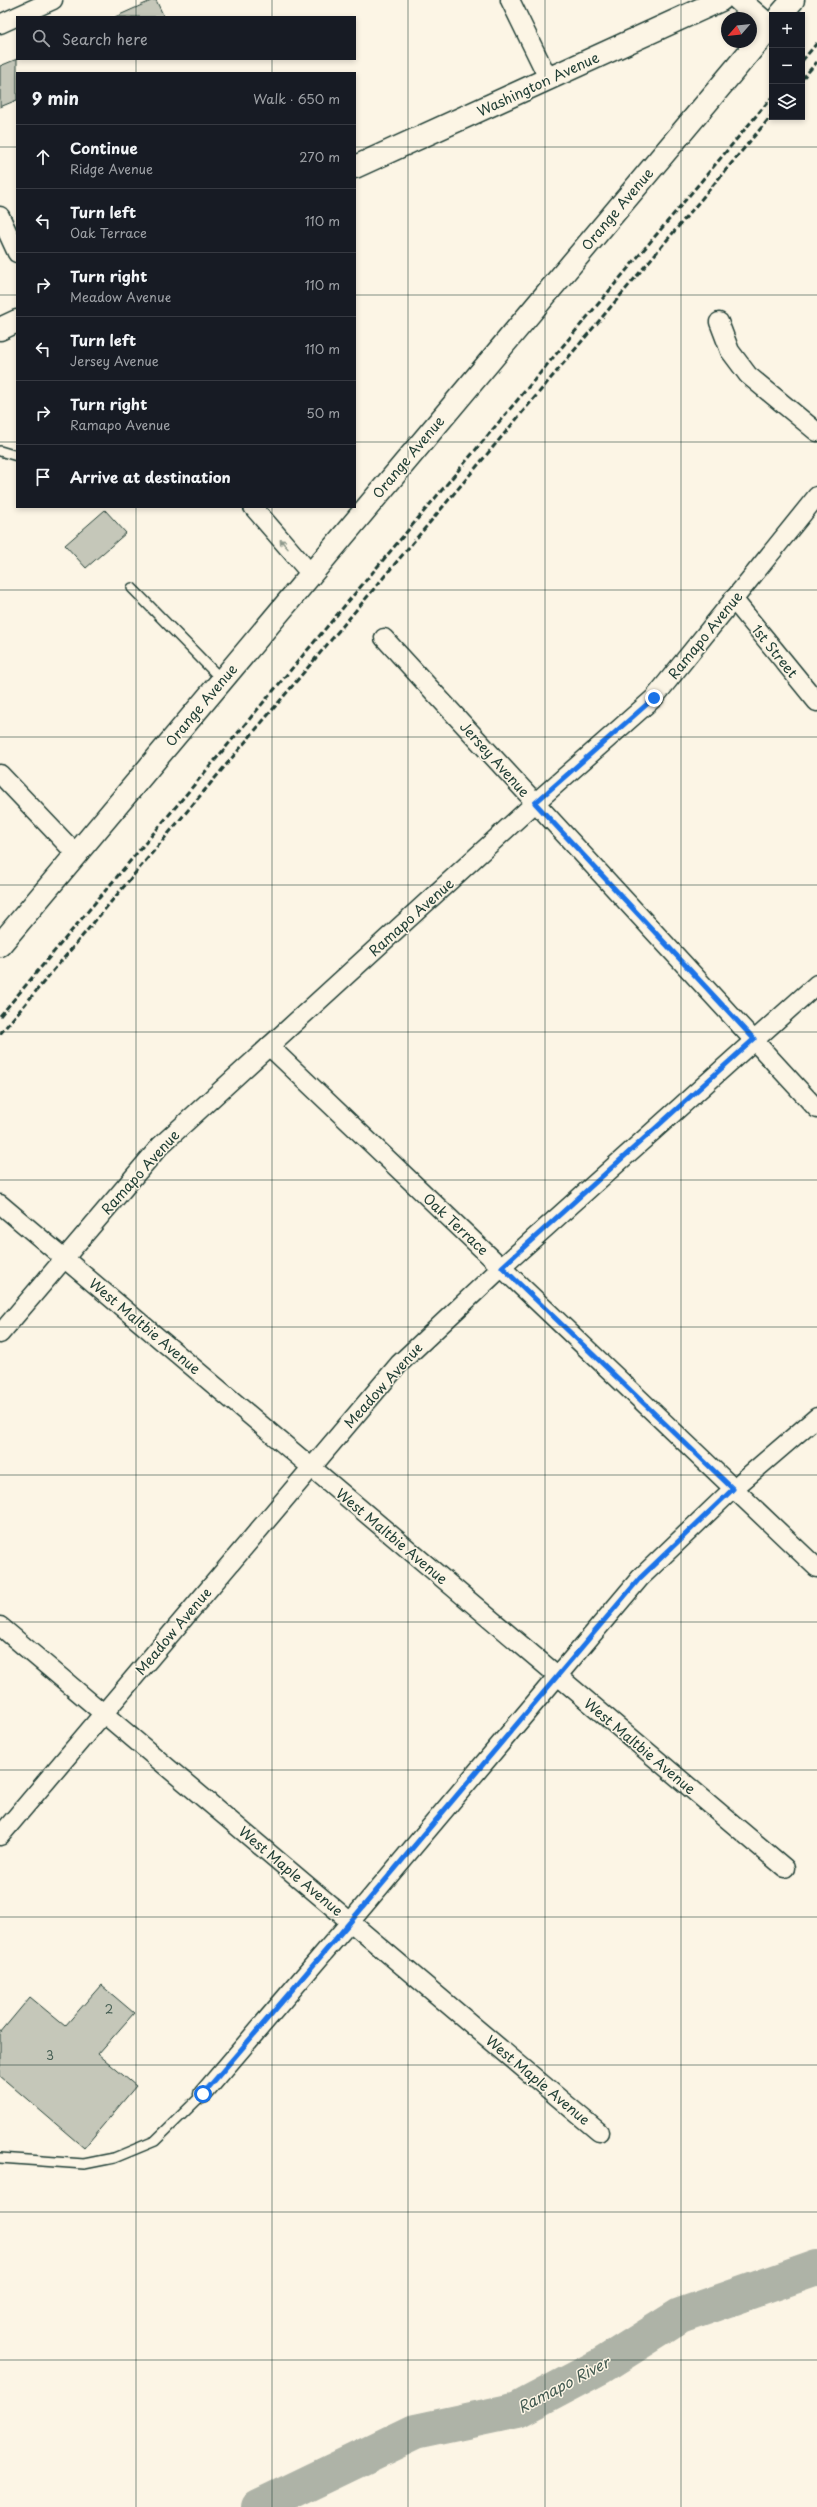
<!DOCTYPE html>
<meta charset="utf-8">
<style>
:root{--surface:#171b24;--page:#242831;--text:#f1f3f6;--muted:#9ea1a6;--line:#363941}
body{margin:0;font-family:"Playpen Sans",sans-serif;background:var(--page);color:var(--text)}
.controls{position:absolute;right:12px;top:12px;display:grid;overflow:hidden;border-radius:0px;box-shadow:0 2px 6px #0003}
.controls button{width:36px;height:36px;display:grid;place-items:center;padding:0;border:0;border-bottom:1px solid var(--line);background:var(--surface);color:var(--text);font:20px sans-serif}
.compass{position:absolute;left:721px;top:12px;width:36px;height:36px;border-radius:50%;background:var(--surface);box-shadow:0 2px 6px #0003;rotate:242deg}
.stop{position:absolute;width:12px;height:12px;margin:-9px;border:3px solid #1a73e8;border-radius:50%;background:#fff}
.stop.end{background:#1a73e8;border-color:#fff;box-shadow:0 1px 4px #0008}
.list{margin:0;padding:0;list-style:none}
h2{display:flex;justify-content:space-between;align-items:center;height:52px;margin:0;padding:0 16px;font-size:17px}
h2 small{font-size:13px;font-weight:400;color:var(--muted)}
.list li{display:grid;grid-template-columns:26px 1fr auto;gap:12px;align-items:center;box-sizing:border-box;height:64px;padding:0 16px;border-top:1px solid var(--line)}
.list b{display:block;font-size:15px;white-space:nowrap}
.list p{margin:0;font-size:13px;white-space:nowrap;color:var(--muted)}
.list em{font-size:13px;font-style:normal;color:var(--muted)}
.icon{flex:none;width:22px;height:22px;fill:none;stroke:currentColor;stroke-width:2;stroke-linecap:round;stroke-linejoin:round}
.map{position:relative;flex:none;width:817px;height:2507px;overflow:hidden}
.search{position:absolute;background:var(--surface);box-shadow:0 2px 6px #0003;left:16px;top:16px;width:340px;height:44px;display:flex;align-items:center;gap:10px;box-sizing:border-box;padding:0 14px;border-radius:0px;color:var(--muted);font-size:15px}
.panel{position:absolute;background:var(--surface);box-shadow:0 2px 6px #0003;left:16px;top:72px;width:340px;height:436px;border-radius:0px}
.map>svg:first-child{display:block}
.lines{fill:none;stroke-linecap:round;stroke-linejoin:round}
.river{stroke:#aeb3a7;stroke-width:36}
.building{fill:#c5c7b9;stroke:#1f3d34}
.lane-casing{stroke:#1f3d34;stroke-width:12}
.street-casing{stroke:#1f3d34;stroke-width:21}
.secondary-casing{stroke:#1f3d34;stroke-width:25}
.primary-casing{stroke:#1f3d34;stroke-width:25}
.lane{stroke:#fcf5e5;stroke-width:9}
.street{stroke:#fcf5e5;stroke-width:18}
.secondary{stroke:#fcf5e5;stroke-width:22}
.primary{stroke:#fcf5e5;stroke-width:22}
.rail{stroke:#1f3d34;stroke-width:3;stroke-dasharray:6 3;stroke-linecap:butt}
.oneway{stroke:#8e998c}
.route{stroke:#1a73e8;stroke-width:5}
.grid{fill:none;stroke:#1f3d34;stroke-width:1;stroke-opacity:0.55}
.labels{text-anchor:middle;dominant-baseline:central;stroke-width:3;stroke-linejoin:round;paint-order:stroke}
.number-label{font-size:12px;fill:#486055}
.street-label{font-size:14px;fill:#1f3d34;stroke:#fcf5e5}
.water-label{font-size:15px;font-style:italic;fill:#435a51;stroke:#fcf5e5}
</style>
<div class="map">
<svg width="817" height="2507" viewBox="0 0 817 2507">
<rect width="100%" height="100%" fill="#fcf5e5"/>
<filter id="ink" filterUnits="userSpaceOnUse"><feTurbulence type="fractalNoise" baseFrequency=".025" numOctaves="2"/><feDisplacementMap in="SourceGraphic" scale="8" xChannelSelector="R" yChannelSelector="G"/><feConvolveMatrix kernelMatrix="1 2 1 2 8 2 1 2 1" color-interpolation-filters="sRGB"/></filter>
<g filter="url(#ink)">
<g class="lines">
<polyline class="river" points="259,2507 415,2432 518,2410 601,2366 680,2316 817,2268"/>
</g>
<g class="building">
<polygon points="153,0 156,0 164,17 115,17"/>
<polygon points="17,59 17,100 0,107 0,66"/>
<polygon points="105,510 126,533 86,568 65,545"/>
<polygon points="101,1985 134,2013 98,2054 136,2086 84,2148 0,2076 0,2033 30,1997 65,2026"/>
</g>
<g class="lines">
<defs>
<g id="lane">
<polyline points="0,451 17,456"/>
<polyline points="132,588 222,680"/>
<polyline points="0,2158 84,2164 114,2158 155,2141 203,2094"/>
</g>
<g id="street">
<polyline points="510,0 549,80"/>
<polyline points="0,24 53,0"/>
<polyline points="0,216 17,253"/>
<polyline points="719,322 730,351 748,375 817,432"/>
<polyline points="253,507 310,573"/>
<polyline points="733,599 817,702"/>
<polyline points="384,638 817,1109"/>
<polyline points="0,774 77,855"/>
<polyline points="269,1046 817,1568"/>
<polyline points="0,1204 785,1868"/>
<polyline points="0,1334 160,1146 535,803 654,698 817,496"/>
<polyline points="0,1626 599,2132"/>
<polyline points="0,1836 399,1364 502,1267 817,984"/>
<polyline points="203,2094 351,1921 640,1578 733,1489 817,1417"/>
</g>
<g id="secondary">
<polyline points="739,0 770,27"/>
<polyline points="355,167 721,0"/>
<polyline points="0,329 17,321"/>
</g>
<g id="primary">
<polyline points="780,15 793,0"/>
<polyline points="0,945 772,25"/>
</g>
</defs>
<use href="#lane" class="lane-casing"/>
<use href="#street" class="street-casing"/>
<use href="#secondary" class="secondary-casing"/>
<use href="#primary" class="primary-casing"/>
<use href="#lane" class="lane"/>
<use href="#street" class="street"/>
<use href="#secondary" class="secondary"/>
<use href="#primary" class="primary"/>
<g class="rail">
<polyline points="802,61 817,43"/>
<polyline points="802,79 817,62"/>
<polyline points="0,1016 772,97"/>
<polyline points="0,1034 772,115"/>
</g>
</g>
<defs><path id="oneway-shaft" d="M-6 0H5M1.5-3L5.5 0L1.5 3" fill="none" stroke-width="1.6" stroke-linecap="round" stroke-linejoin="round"/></defs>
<use class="oneway" href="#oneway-shaft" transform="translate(284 544) rotate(-131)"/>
</g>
<g class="lines" filter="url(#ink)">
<polyline class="route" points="203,2094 351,1921 640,1578 733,1489 502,1267 754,1039 535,803 654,698"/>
</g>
<path class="grid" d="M136 0V17M272 0V17M408 0V2507M545 0V2507M681 0V2507M136 59V73M272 59V73M0 147H17M355 147H817M0 295H17M355 295H817M0 442H17M355 442H817M136 507V2507M272 507V2507M0 590H817M0 737H817M0 885H817M0 1032H817M0 1180H817M0 1327H817M0 1475H817M0 1622H817M0 1770H817M0 1917H817M0 2065H817M0 2212H817M0 2360H817"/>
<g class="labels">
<g class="number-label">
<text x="109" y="2009">2</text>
<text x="50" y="2055">3</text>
</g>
<g class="street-label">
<text transform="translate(538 84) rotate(-25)">Washington Avenue</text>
<text transform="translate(617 209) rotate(-50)">Orange Avenue</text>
<text transform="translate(408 457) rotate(-50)">Orange Avenue</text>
<text transform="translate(705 635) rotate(-51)">Ramapo Avenue</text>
<text transform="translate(775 651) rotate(51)">1st Street</text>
<text transform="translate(201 705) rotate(-50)">Orange Avenue</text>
<text transform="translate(495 759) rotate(48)">Jersey Avenue</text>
<text transform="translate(411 917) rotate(-42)">Ramapo Avenue</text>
<text transform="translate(140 1172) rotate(-48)">Ramapo Avenue</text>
<text transform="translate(456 1224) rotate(43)">Oak Terrace</text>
<text transform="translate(145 1326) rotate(40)">West Maltbie Avenue</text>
<text transform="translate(383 1385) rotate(-48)">Meadow Avenue</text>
<text transform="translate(392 1536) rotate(40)">West Maltbie Avenue</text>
<text transform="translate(173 1631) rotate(-50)">Meadow Avenue</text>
<text transform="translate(640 1746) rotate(40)">West Maltbie Avenue</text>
<text transform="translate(291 1871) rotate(40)">West Maple Avenue</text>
<text transform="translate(538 2080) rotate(40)">West Maple Avenue</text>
</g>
<g class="water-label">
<text transform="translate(563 2384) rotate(-28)">Ramapo River</text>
</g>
</g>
</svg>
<div class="controls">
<button>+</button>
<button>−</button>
<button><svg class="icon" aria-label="layers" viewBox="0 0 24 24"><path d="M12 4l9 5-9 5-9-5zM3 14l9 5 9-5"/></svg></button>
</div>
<svg class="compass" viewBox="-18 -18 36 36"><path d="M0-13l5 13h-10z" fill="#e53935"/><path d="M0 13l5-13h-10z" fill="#9ea1a6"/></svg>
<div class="stop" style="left:203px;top:2094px"></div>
<div class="stop end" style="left:654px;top:698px"></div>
<div class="search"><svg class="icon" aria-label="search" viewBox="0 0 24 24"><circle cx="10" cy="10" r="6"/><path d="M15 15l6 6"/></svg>Search here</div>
<section class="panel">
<h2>9 min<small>Walk · 650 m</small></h2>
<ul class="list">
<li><svg class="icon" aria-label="ahead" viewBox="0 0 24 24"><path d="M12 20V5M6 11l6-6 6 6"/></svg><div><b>Continue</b><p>Ridge Avenue</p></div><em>270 m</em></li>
<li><svg class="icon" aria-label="left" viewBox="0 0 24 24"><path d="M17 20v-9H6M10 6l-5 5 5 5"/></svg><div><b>Turn left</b><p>Oak Terrace</p></div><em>110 m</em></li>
<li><svg class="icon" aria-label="right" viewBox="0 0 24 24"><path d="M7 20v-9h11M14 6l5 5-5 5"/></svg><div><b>Turn right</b><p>Meadow Avenue</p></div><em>110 m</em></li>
<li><svg class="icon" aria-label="left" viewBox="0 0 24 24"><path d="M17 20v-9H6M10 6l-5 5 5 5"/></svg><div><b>Turn left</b><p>Jersey Avenue</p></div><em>110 m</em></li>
<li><svg class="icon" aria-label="right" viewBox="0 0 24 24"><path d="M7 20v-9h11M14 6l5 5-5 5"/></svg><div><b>Turn right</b><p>Ramapo Avenue</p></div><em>50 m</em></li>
<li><svg class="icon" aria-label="arrive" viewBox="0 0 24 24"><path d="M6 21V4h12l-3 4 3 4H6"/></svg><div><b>Arrive at destination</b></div></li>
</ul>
</section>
</div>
